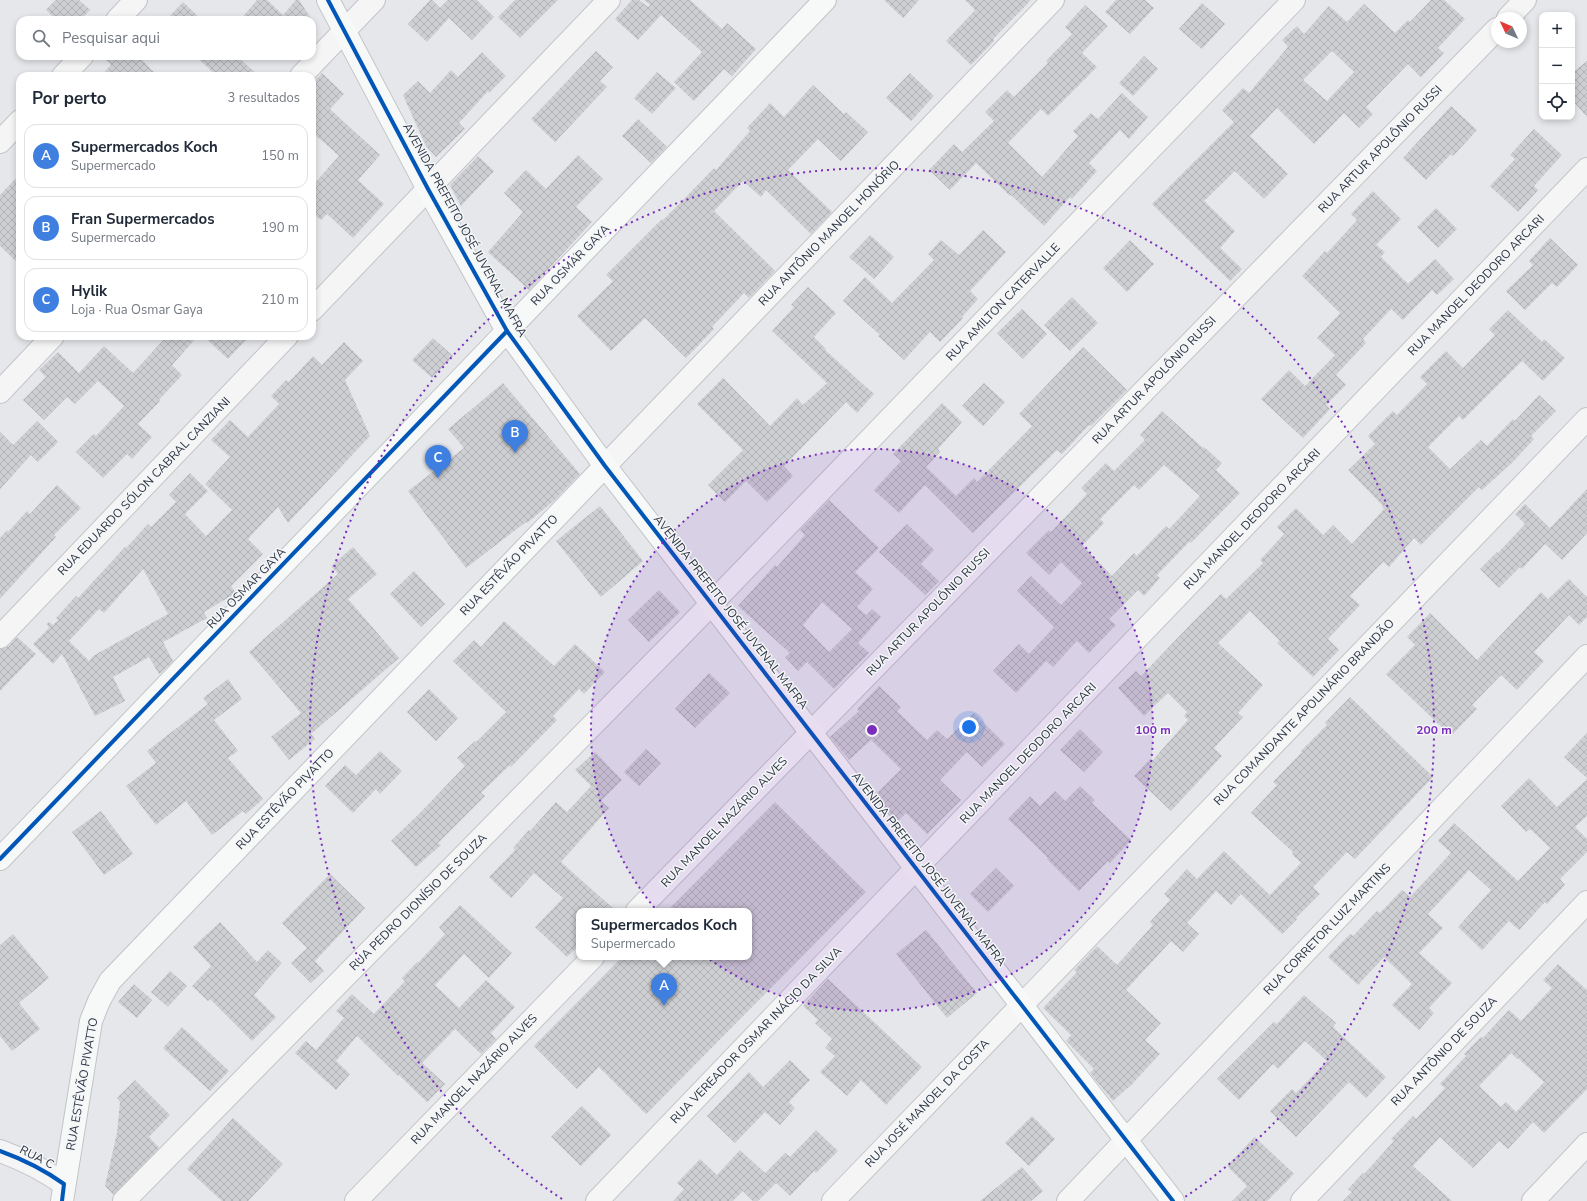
<!DOCTYPE html>
<html lang="pt">
<meta charset="utf-8">
<style>
:root{--surface:#fff;--page:#f6f6f7;--text:#1f2937;--muted:#747a83;--line:#e0e1e3;--accent:#6d737d}
body{margin:0;font-family:"Nunito Sans",sans-serif;background:var(--page);color:var(--text)}
.controls{position:absolute;right:12px;top:12px;display:grid;overflow:hidden;border-radius:8px;box-shadow:0 2px 6px #0003}
.controls button{width:36px;height:36px;display:grid;place-items:center;padding:0;border:0;border-bottom:1px solid var(--line);background:var(--surface);color:var(--text);font:20px sans-serif}
.compass{position:absolute;left:1491px;top:12px;width:36px;height:36px;border-radius:50%;background:var(--surface);box-shadow:0 2px 6px #0003;rotate:314deg}
.you{position:absolute;left:969px;top:727px;width:14px;height:14px;margin:-10px;border:3px solid #fff;border-radius:50%;background:#1a73e8;box-shadow:0 0 0 6px #1a73e833}
.badge{display:grid;place-items:center;width:26px;height:26px;border-radius:50%;background:var(--accent);color:#fff;font-size:13px;font-weight:700}
.pin{position:absolute;translate:-50% -33px;filter:drop-shadow(0 1px 2px #0008)}
.pin::after{content:'';position:absolute;top:21px;width:14px;height:12px;background:inherit;clip-path:polygon(0 0,100% 0,50% 100%)}
.popup{position:absolute;left:576px;top:908px;width:176px;height:52px;box-sizing:border-box;display:grid;place-content:center;border-radius:8px;background:var(--surface);filter:drop-shadow(0 1px 3px #0005);font-size:13px;white-space:nowrap;color:var(--muted)}
.popup b{font-size:15px;color:var(--text)}
.popup::after{content:'';position:absolute;left:50%;top:100%;margin-left:-8px;border:8px solid transparent;border-top-color:var(--surface)}
.list{margin:0;padding:0;list-style:none}
h2{display:flex;justify-content:space-between;align-items:center;height:52px;margin:0;padding:0 16px;font-size:17px}
h2 small{font-size:13px;font-weight:400;color:var(--muted)}
.list li{display:grid;grid-template-columns:26px 1fr auto;gap:12px;align-items:center;box-sizing:border-box;height:64px;margin:0 8px 8px;padding:0 8px;border:1px solid var(--line);border-radius:12px}
.list b{display:block;font-size:15px;white-space:nowrap}
.list p{margin:0;font-size:13px;white-space:nowrap;color:var(--muted)}
.list em{font-size:13px;font-style:normal;color:var(--muted)}
.icon{flex:none;width:22px;height:22px;fill:none;stroke:currentColor;stroke-width:2;stroke-linecap:round;stroke-linejoin:round}
.map{position:relative;flex:none;width:1587px;height:1201px;overflow:hidden}
.search{position:absolute;background:var(--surface);box-shadow:0 2px 6px #0003;left:16px;top:16px;width:300px;height:44px;display:flex;align-items:center;gap:10px;box-sizing:border-box;padding:0 14px;border-radius:12px;color:var(--muted);font-size:15px}
.panel{position:absolute;background:var(--surface);box-shadow:0 2px 6px #0003;left:16px;top:72px;width:300px;height:268px;border-radius:12px}
.map>svg:first-child{display:block}
.building{fill:url(#building-cross-hatch);fill-rule:evenodd}
.lines{fill:none;stroke-linecap:round;stroke-linejoin:round}
.minor-casing{stroke:#c3c5c8;stroke-width:24}
.major-casing{stroke:#c2c4c7;stroke-width:24}
.minor{stroke:#f5f5f6;stroke-width:22}
.major{stroke:#f7f8f8;stroke-width:22}
.cycleway-casing{stroke:#f4f6f8;stroke-width:6}
.cycleway{stroke:#0057b8;stroke-width:4}
.ring{fill:none;stroke:#7b2cbf;stroke-width:2;stroke-dasharray:2 4}
.labels{text-anchor:middle;dominant-baseline:central;stroke-width:3;stroke-linejoin:round;paint-order:stroke}
.street-label{font-size:12px;fill:#2d3542;stroke:#f4f6f8}
.centre{fill:#7b2cbf;stroke:#f4f6f8;stroke-width:2}
.ring-label{font-size:12px;text-anchor:middle;font-weight:bold;fill:#7b2cbf;stroke:#f4f6f8;stroke-width:3;stroke-linejoin:round;paint-order:stroke}
</style>
<div class="map">
<svg width="1587" height="1201" viewBox="0 0 1587 1201">
<defs>
<pattern id="building-cross-hatch" width="8" height="8" patternUnits="userSpaceOnUse"><rect width="8" height="8" fill="#cecfd2"/><path d="M0 0l8 8M0 8l8-8" fill="none" stroke="#b1b2b6"/></pattern>
</defs>
<rect width="100%" height="100%" fill="#e5e7ea"/>
<g class="building">
<polygon points="56,0 79,0 90,10 80,20 57,20 46,10"/>
<polygon points="257,0 267,0 283,15 296,0 299,0 312,20 240,20"/>
<polygon points="430,0 432,0 440,8 448,0 477,0 494,17 472,40 449,18 427,42 408,24"/>
<polygon points="515,0 558,0 520,38 498,17"/>
<polygon points="632,0 639,0 648,7 650,5 644,0 690,0 722,29 727,23 756,49 732,76 724,69 694,101 674,82 702,52 661,15 638,40 615,19"/>
<polygon points="884,0 919,0 903,18"/>
<polygon points="965,0 1031,0 993,39 994,41 971,65 946,41 975,10"/>
<polygon points="1116,0 1145,0 1154,8 1130,34 1105,12"/>
<path d="M1431 0H1444L1465 19 1438 48 1444 53 1421 77 1408 64 1366 107 1373 114 1359 128 1344 113 1314 144 1277 108 1250 136 1288 174 1264 199 1235 171 1204 201 1235 231 1220 248 1242 269 1230 281 1152 204 1234 122 1222 110 1243 88 1249 93 1288 47 1282 40 1297 26 1304 34 1329 6 1347 22 1364 4 1395 33 1408 20 1410 22ZM1332 51 1354 72 1327 101 1303 80Z"/>
<polygon points="183,2 202,20 166,20"/>
<polygon points="1202,3 1225,24 1202,49 1179,29"/>
<polygon points="1085,5 1108,26 1082,53 1097,67 1048,116 1041,109 1008,143 1042,177 1078,136 1073,131 1091,113 1098,119 1122,93 1148,117 1129,139 1120,130 1089,163 1097,171 1072,199 1070,197 1044,226 1011,195 1010,196 976,163 950,190 929,170 954,144 962,152 994,121 985,112 1007,90 1014,97 1048,63 1046,61 1072,34 1065,27"/>
<polygon points="596,51 613,67 600,81 607,87 555,142 531,119"/>
<polygon points="482,52 506,76 489,93 488,91 459,123 465,129 436,157 426,146 403,95 418,81 430,93 451,70 458,77"/>
<polygon points="102,56 138,56 158,76 101,76 111,65"/>
<polygon points="195,56 237,56 259,76 217,76"/>
<polygon points="1144,56 1158,69 1133,96 1119,83"/>
<polygon points="1587,61 1587,117 1572,100 1572,73"/>
<polygon points="657,72 676,88 652,114 634,98"/>
<polygon points="322,73 344,94 330,109 380,155 358,180 384,204 353,238 327,214 321,220 312,212 312,186 339,156 312,132 312,84"/>
<polygon points="910,73 934,96 911,121 886,98"/>
<polygon points="813,85 844,114 846,112 868,132 841,161 818,139 788,170 832,212 811,234 766,190 761,197 743,181 714,211 775,271 749,298 744,293 712,327 714,329 686,358 645,318 611,351 577,316 613,281 606,275 662,219 663,220 687,196 714,168 716,170 750,131 747,128 770,103 784,117"/>
<polygon points="1451,106 1477,130 1453,156 1451,154 1426,180 1403,158"/>
<polygon points="638,119 667,147 651,163 622,136"/>
<polygon points="1534,129 1562,155 1534,186 1538,190 1518,212 1490,186 1515,159 1510,155"/>
<polygon points="578,155 603,179 576,207 592,222 529,290 488,252 523,212 504,193 526,170 546,189"/>
<polygon points="478,156 494,171 461,206 450,185"/>
<polygon points="20,174 20,265 0,246 0,195"/>
<polygon points="1373,191 1401,219 1376,245 1385,252 1381,257 1408,284 1435,259 1454,279 1437,295 1432,290 1403,320 1391,309 1363,339 1366,343 1336,375 1346,385 1326,405 1330,409 1303,438 1261,399 1289,370 1305,386 1335,355 1317,338 1340,313 1302,276 1325,251 1327,253 1357,220 1351,214"/>
<polygon points="1436,208 1457,229 1438,248 1417,227"/>
<polygon points="983,230 1006,252 970,291 978,299 962,317 963,318 940,342 930,332 904,360 878,336 880,335 843,301 865,277 892,303 934,260 928,254 941,240 959,255"/>
<polygon points="870,235 894,257 874,279 849,257"/>
<polygon points="1550,238 1578,265 1557,287 1552,283 1525,310 1506,291 1533,265 1529,261"/>
<polygon points="1130,240 1154,264 1127,292 1103,268"/>
<polygon points="808,287 836,313 814,337 826,349 825,350 874,394 857,413 846,402 784,466 793,476 767,502 746,481 725,502 708,485 743,450 697,404 723,378 770,426 797,398 803,405 827,383 772,331 794,307 791,305"/>
<polygon points="1072,297 1098,323 1070,351 1044,325"/>
<polygon points="1022,309 1047,334 1023,359 997,333"/>
<polygon points="1508,310 1542,342 1544,339 1565,358 1543,381 1522,361 1463,420 1459,416 1428,447 1450,469 1481,440 1487,446 1513,419 1515,421 1539,395 1556,411 1531,436 1534,439 1513,462 1482,490 1479,487 1421,545 1414,538 1389,567 1383,562 1350,596 1360,605 1328,639 1339,650 1313,677 1277,643 1280,641 1250,611 1218,643 1263,685 1238,713 1243,717 1214,748 1222,756 1171,811 1134,776 1150,759 1152,761 1188,720 1184,716 1187,712 1168,693 1144,716 1118,688 1136,671 1141,676 1192,623 1221,594 1226,599 1263,563 1260,560 1284,534 1277,527 1296,508 1323,535 1333,525 1352,544 1384,509 1382,507 1383,506 1348,470 1375,444 1368,436 1393,411 1397,415 1427,384 1420,377 1446,351 1463,368 1495,335 1489,329"/>
<polygon points="167,336 198,336 172,365 182,375 159,400 160,401 138,424 152,437 132,459 127,454 103,478 76,452 94,434 96,436 124,406 98,381 75,404 67,397 44,420 23,400 46,377 39,370 58,352 79,373 104,346 133,373"/>
<polygon points="203,336 250,336 228,359"/>
<polygon points="433,338 453,356 432,378 412,360"/>
<path d="M344 342 363 361 345 380 370 436 288 523 278 507 248 539 263 554 231 586 236 593 204 612 207 618 163 642 173 661 163 671 159 674 149 657 113 677 125 701 95 716 62 654 53 664 33 644 49 628 47 624 49 622 53 625 58 620 56 618 76 596 78 598 125 547 126 548 148 524 151 527 176 502 169 495 190 473 208 491 185 514 206 536 232 510 205 484 230 457 211 440 230 420 248 437 279 404 271 396 286 380 289 382 313 356 322 365ZM143 569 168 614 93 656 89 661 69 641 99 609 104 613Z"/>
<polygon points="1083,347 1127,390 1091,426 1089,425 1062,454 1057,450 973,533 925,485 899,513 874,490 901,461 893,454 942,403 962,422 938,449 940,452 926,467 956,496 974,478 977,482 1032,426 1019,414"/>
<polygon points="503,383 580,474 555,500 527,523 526,522 466,568 408,491 464,448 448,429"/>
<polygon points="984,383 1005,402 983,426 962,406"/>
<path d="M1162 411 1203 448 1204 447 1222 463 1216 470 1240 493 1191 543 1190 541 1157 575 1160 578 1144 596 1138 590 1109 619 1116 625 1089 653 1077 641 1053 667 1046 661 1016 693 993 671 1019 644 1029 654 1054 627 1017 591 1031 576 1061 605 1082 583 1061 562 1049 575 1026 553 1049 530 1051 532 1087 494 1081 488 1106 463 1114 471 1145 440 1140 435ZM1164 465 1200 496 1169 529 1166 526 1137 556 1134 553 1112 576 1082 546 1104 523 1100 519 1134 485 1139 490Z"/>
<polygon points="37,421 58,442 38,462 31,455 0,489 0,432 13,445"/>
<polygon points="57,485 81,508 54,535 56,537 37,558 0,599 0,538 7,530 8,532 27,511 30,514"/>
<polygon points="1587,489 1587,533 1562,560 1545,544 1522,569 1520,567 1499,588 1480,569 1497,552 1498,553 1525,524 1515,514 1525,504 1550,528"/>
<path d="M829 500 879 548 855 572 873 589 857 607 866 615 872 609 881 617 858 643 869 653 834 689 807 662 798 671 785 657 790 653 738 606 775 565 777 567 805 535 800 530ZM822 602 852 629 829 652 803 625Z"/>
<polygon points="600,506 643,561 601,597 556,541"/>
<polygon points="907,524 934,550 921,564 939,581 925,595 879,552"/>
<polygon points="353,547 377,574 348,599 399,658 311,734 315,739 289,760 271,737 301,713 249,652 338,574 331,566"/>
<polygon points="414,571 445,604 421,627 390,594"/>
<polygon points="1569,579 1587,597 1587,617 1579,625 1569,615 1534,652 1544,661 1517,690 1501,675 1472,705 1477,709 1451,736 1386,674 1415,645 1407,637 1430,613 1477,660 1541,592 1548,599"/>
<polygon points="659,590 680,612 649,642 628,620"/>
<polygon points="504,621 554,666 575,644 605,672 584,694 579,689 553,716 557,720 511,767 510,765 481,793 485,796 438,843 441,845 416,867 391,841 419,814 465,766 457,758 475,741 476,742 506,712 453,661 474,640 481,647"/>
<polygon points="17,637 36,654 0,691 0,649 9,646"/>
<polygon points="709,673 730,693 695,728 675,709"/>
<polygon points="228,679 242,699 214,720 238,751 228,758 263,799 246,814 243,811 212,835 186,801 156,825 126,786 156,763 147,751 208,704 203,698"/>
<polygon points="879,686 901,707 897,711 927,740 937,730 947,739 974,713 1005,744 982,767 967,752 940,780 961,800 927,834 906,813 897,822 875,795 901,769 871,740 849,760 830,737 859,711 857,709"/>
<polygon points="429,689 458,718 436,741 407,712"/>
<polygon points="1350,697 1433,777 1355,859 1347,852 1313,887 1320,894 1296,918 1297,919 1282,934 1241,894 1231,905 1216,891 1187,923 1199,934 1183,952 1171,941 1126,990 1161,1023 1145,1040 1160,1054 1131,1085 1113,1101 1090,1073 1094,1069 1066,1041 1071,1035 1043,1008 1077,972 1074,970 1097,946 1117,965 1153,925 1150,922 1170,900 1164,894 1187,869 1197,879 1224,851 1270,895 1301,863 1292,854 1293,852 1251,813 1277,785 1273,782 1302,752 1301,751 1327,725 1325,723"/>
<polygon points="1080,729 1103,752 1084,772 1060,750"/>
<polygon points="1587,733 1587,778 1564,757"/>
<polygon points="646,749 661,763 639,786 624,772"/>
<polygon points="380,751 402,771 380,794 376,789 353,813 325,786 345,765 356,775"/>
<polygon points="595,752 622,780 601,801 609,808 561,862 616,911 579,911 579,945 567,957 535,927 563,898 534,873 511,898 489,877 515,850 513,848 529,830 530,831 556,802 567,812 591,786 575,770"/>
<polygon points="1529,778 1557,807 1587,779 1587,816 1575,827 1587,839 1587,852 1560,879 1565,885 1547,904 1545,902 1519,930 1509,921 1482,950 1458,927 1491,890 1469,870 1428,914 1443,928 1419,953 1452,983 1429,1008 1434,1013 1419,1030 1392,1005 1412,984 1384,957 1358,985 1328,957 1350,934 1353,936 1377,911 1380,913 1402,890 1410,897 1451,853 1438,841 1454,823 1518,881 1550,848 1530,829 1526,832 1501,806"/>
<polygon points="1080,786 1095,800 1092,803 1131,840 1110,863 1108,861 1079,891 1047,859 1048,858 1008,819 1030,796 1040,806 1055,791 1065,801"/>
<polygon points="775,802 866,892 646,1114 599,1067 577,1089 534,1046 622,957 749,957 749,911 667,911"/>
<polygon points="101,811 133,854 104,875 72,832"/>
<polygon points="996,868 1014,886 988,912 970,894"/>
<polygon points="330,874 365,908 315,961 324,971 311,983 291,963 307,948 282,923"/>
<polygon points="460,905 512,953 489,978 464,954 435,985 459,1008 486,980 515,1007 491,1033 496,1039 481,1054 455,1029 422,1063 445,1084 427,1102 399,1075 398,1076 357,1036 336,1061 350,1074 336,1090 295,1053 306,1041 316,1050 344,1018 336,1011 352,994 374,1014 405,981 402,978 417,962 418,963 445,934 439,927"/>
<polygon points="220,922 257,962 268,950 282,963 254,995 276,1017 252,1041 210,999 208,1001 192,986 211,966 193,947"/>
<polygon points="926,930 977,993 947,1018 896,954"/>
<polygon points="13,934 49,978 19,1003 40,1029 12,1051 0,1036 0,945"/>
<path d="M1558 964 1587 990V1089L1544 1133 1533 1122 1508 1149 1499 1141 1473 1168 1440 1137 1413 1166 1452 1201H1343L1352 1192 1348 1189 1363 1173 1364 1174 1394 1141 1391 1139 1413 1116 1416 1119 1445 1088 1440 1084 1466 1056 1464 1054 1481 1037 1483 1038 1509 1010 1521 1021 1552 988 1543 980ZM1511 1053 1517 1059 1518 1058 1544 1082 1516 1112 1506 1102 1501 1107 1479 1086Z"/>
<polygon points="170,971 187,986 168,1007 151,992"/>
<polygon points="828,979 922,1067 886,1105 861,1080 847,1096 820,1072 835,1056 825,1048 832,1039 815,1023 818,1020 803,1006"/>
<polygon points="134,984 152,1000 137,1018 118,1002"/>
<polygon points="1304,995 1336,1023 1333,1027 1386,1077 1366,1098 1349,1082 1296,1137 1270,1111 1292,1089 1296,1093 1327,1061 1305,1041 1278,1069 1273,1064 1239,1100 1217,1079 1274,1022 1277,1024"/>
<polygon points="182,1027 229,1071 210,1091 163,1048"/>
<polygon points="790,1060 810,1080 789,1102 795,1108 780,1125 765,1112 735,1143 707,1116 749,1072 763,1087"/>
<polygon points="135,1080 170,1115 149,1137 159,1148 114,1195 105,1186 117,1133 120,1102 117,1098"/>
<polygon points="582,1106 611,1135 581,1166 551,1137"/>
<polygon points="1032,1116 1055,1139 1029,1166 1005,1143"/>
<polygon points="233,1118 283,1164 248,1201 222,1201 187,1169"/>
<polygon points="816,1130 838,1151 816,1173 814,1171 790,1196 776,1183 758,1201 753,1201 743,1191 733,1201 673,1201 684,1189 677,1183 700,1159 717,1175 740,1150 765,1173 785,1153 790,1157"/>
<polygon points="1255,1137 1294,1174 1267,1201 1232,1201 1247,1186 1227,1166"/>
<polygon points="1022,1167 1043,1191 1031,1201 980,1201"/>
</g>
<g class="lines">
<defs>
<g id="minor">
<polyline points="1508,18 1525,0"/>
<polyline points="117,20 136,0"/>
<polyline points="63,76 82,56"/>
<polyline points="301,76 374,0"/>
<polyline points="0,142 20,121"/>
<polyline points="312,310 609,0"/>
<polyline points="0,392 53,336"/>
<polyline points="605,466 1053,0"/>
<polyline points="0,637 287,336"/>
<polyline points="637,911 1497,29"/>
<path d="M0 1151C25 1160 43 1169 64 1184"/>
<polyline points="124,1201 688,628 1294,0"/>
<polyline points="356,1201 593,957"/>
<polyline points="597,1201 1587,169"/>
<polyline points="833,1201 1587,419"/>
<polyline points="1068,1201 1587,656"/>
<polyline points="1302,1201 1587,902"/>
<polyline points="1533,1201 1587,1144"/>
</g>
<g id="major">
<polyline points="328,0 428,189 507,331 605,466 1173,1201"/>
<polyline points="0,859 825,0"/>
<polyline points="62,1201 91,1021 99,1001 110,981 605,466"/>
</g>
</defs>
<use href="#minor" class="minor-casing"/>
<use href="#major" class="major-casing"/>
<use href="#minor" class="minor"/>
<use href="#major" class="major"/>
<defs>
<g id="cycleway">
<polyline points="328,0 428,189 507,331 605,466 1173,1201"/>
<polyline points="0,859 507,331"/>
<path d="M0 1151C25 1160 43 1169 64 1184L62 1201"/>
</g>
</defs>
<use href="#cycleway" class="cycleway-casing"/>
<use href="#cycleway" class="cycleway"/>
</g>
<circle cx="872" cy="730" r="281" fill="#7b2cbf" fill-opacity=".12"/>
<g class="ring">
<circle cx="872" cy="730" r="281"/>
<path d="M562 1199A562 562 0 1 1 1182 1199"/>
</g>
<g class="labels">
<g class="street-label">
<text transform="translate(1380 149) rotate(-46)">RUA ARTUR APOLÔNIO RUSSI</text>
<text transform="translate(465 230) rotate(61)">AVENIDA PREFEITO JOSÉ JUVENAL MAFRA</text>
<text transform="translate(829 233) rotate(-46)">RUA ANTÔNIO MANOEL HONÓRIO</text>
<text transform="translate(570 265) rotate(-46)">RUA OSMAR GAYA</text>
<text transform="translate(1476 285) rotate(-46)">RUA MANOEL DEODORO ARCARI</text>
<text transform="translate(1003 302) rotate(-46)">RUA AMILTON CATERVALLE</text>
<text transform="translate(1154 380) rotate(-46)">RUA ARTUR APOLÔNIO RUSSI</text>
<text transform="translate(144 486) rotate(-46)">RUA EDUARDO SÓLON CABRAL CANZIANI</text>
<text transform="translate(1252 519) rotate(-46)">RUA MANOEL DEODORO ARCARI</text>
<text transform="translate(509 565) rotate(-46)">RUA ESTÊVÃO PIVATTO</text>
<text transform="translate(246 588) rotate(-46)">RUA OSMAR GAYA</text>
<text transform="translate(731 612) rotate(52)">AVENIDA PREFEITO JOSÉ JUVENAL MAFRA</text>
<text transform="translate(928 612) rotate(-46)">RUA ARTUR APOLÔNIO RUSSI</text>
<text transform="translate(1304 712) rotate(-46)">RUA COMANDANTE APOLINÁRIO BRANDÃO</text>
<text transform="translate(1028 753) rotate(-46)">RUA MANOEL DEODORO ARCARI</text>
<text transform="translate(285 799) rotate(-46)">RUA ESTÊVÃO PIVATTO</text>
<text transform="translate(724 822) rotate(-46)">RUA MANOEL NAZÁRIO ALVES</text>
<text transform="translate(929 869) rotate(52)">AVENIDA PREFEITO JOSÉ JUVENAL MAFRA</text>
<text transform="translate(418 902) rotate(-45)">RUA PEDRO DIONÍSIO DE SOUZA</text>
<text transform="translate(1327 929) rotate(-46)">RUA CORRETOR LUIZ MARTINS</text>
<text transform="translate(756 1035) rotate(-46)">RUA VEREADOR OSMAR INÁCIO DA SILVA</text>
<text transform="translate(1444 1051) rotate(-46)">RUA ANTÔNIO DE SOUZA</text>
<text transform="translate(474 1079) rotate(-46)">RUA MANOEL NAZÁRIO ALVES</text>
<text transform="translate(82 1084) rotate(-80)">RUA ESTÊVÃO PIVATTO</text>
<text transform="translate(927 1103) rotate(-46)">RUA JOSÉ MANOEL DA COSTA</text>
<text transform="translate(37 1157) rotate(27)">RUA C</text>
</g>
</g>
<circle cx="872" cy="730" r="6" class="centre"/>
<g class="ring-label">
<text x="1153" y="734">100 m</text>
<text x="1434" y="734">200 m</text>
</g>
</svg>
<div class="controls">
<button>+</button>
<button>−</button>
<button><svg class="icon" aria-label="locate" viewBox="0 0 24 24"><circle cx="12" cy="12" r="6"/><path d="M12 2v4M12 18v4M2 12h4M18 12h4"/></svg></button>
</div>
<svg class="compass" viewBox="-18 -18 36 36"><path d="M0-13l5 13h-10z" fill="#e53935"/><path d="M0 13l5-13h-10z" fill="#747a83"/></svg>
<div class="you"></div>
<div class="pin badge" style="left:664px;top:1006px;background:#3f7fe0">A</div>
<div class="popup"><b>Supermercados Koch</b>Supermercado</div>
<div class="pin badge" style="left:515px;top:453px;background:#3f7fe0">B</div>
<div class="pin badge" style="left:438px;top:478px;background:#3f7fe0">C</div>
<div class="search"><svg class="icon" aria-label="search" viewBox="0 0 24 24"><circle cx="10" cy="10" r="6"/><path d="M15 15l6 6"/></svg>Pesquisar aqui</div>
<section class="panel">
<h2>Por perto<small>3 resultados</small></h2>
<ul class="list">
<li><span class="badge" style="background:#3f7fe0">A</span><div><b>Supermercados Koch</b><p>Supermercado</p></div><em>150 m</em></li>
<li><span class="badge" style="background:#3f7fe0">B</span><div><b>Fran Supermercados</b><p>Supermercado</p></div><em>190 m</em></li>
<li><span class="badge" style="background:#3f7fe0">C</span><div><b>Hylik</b><p>Loja · Rua Osmar Gaya</p></div><em>210 m</em></li>
</ul>
</section>
</div>
